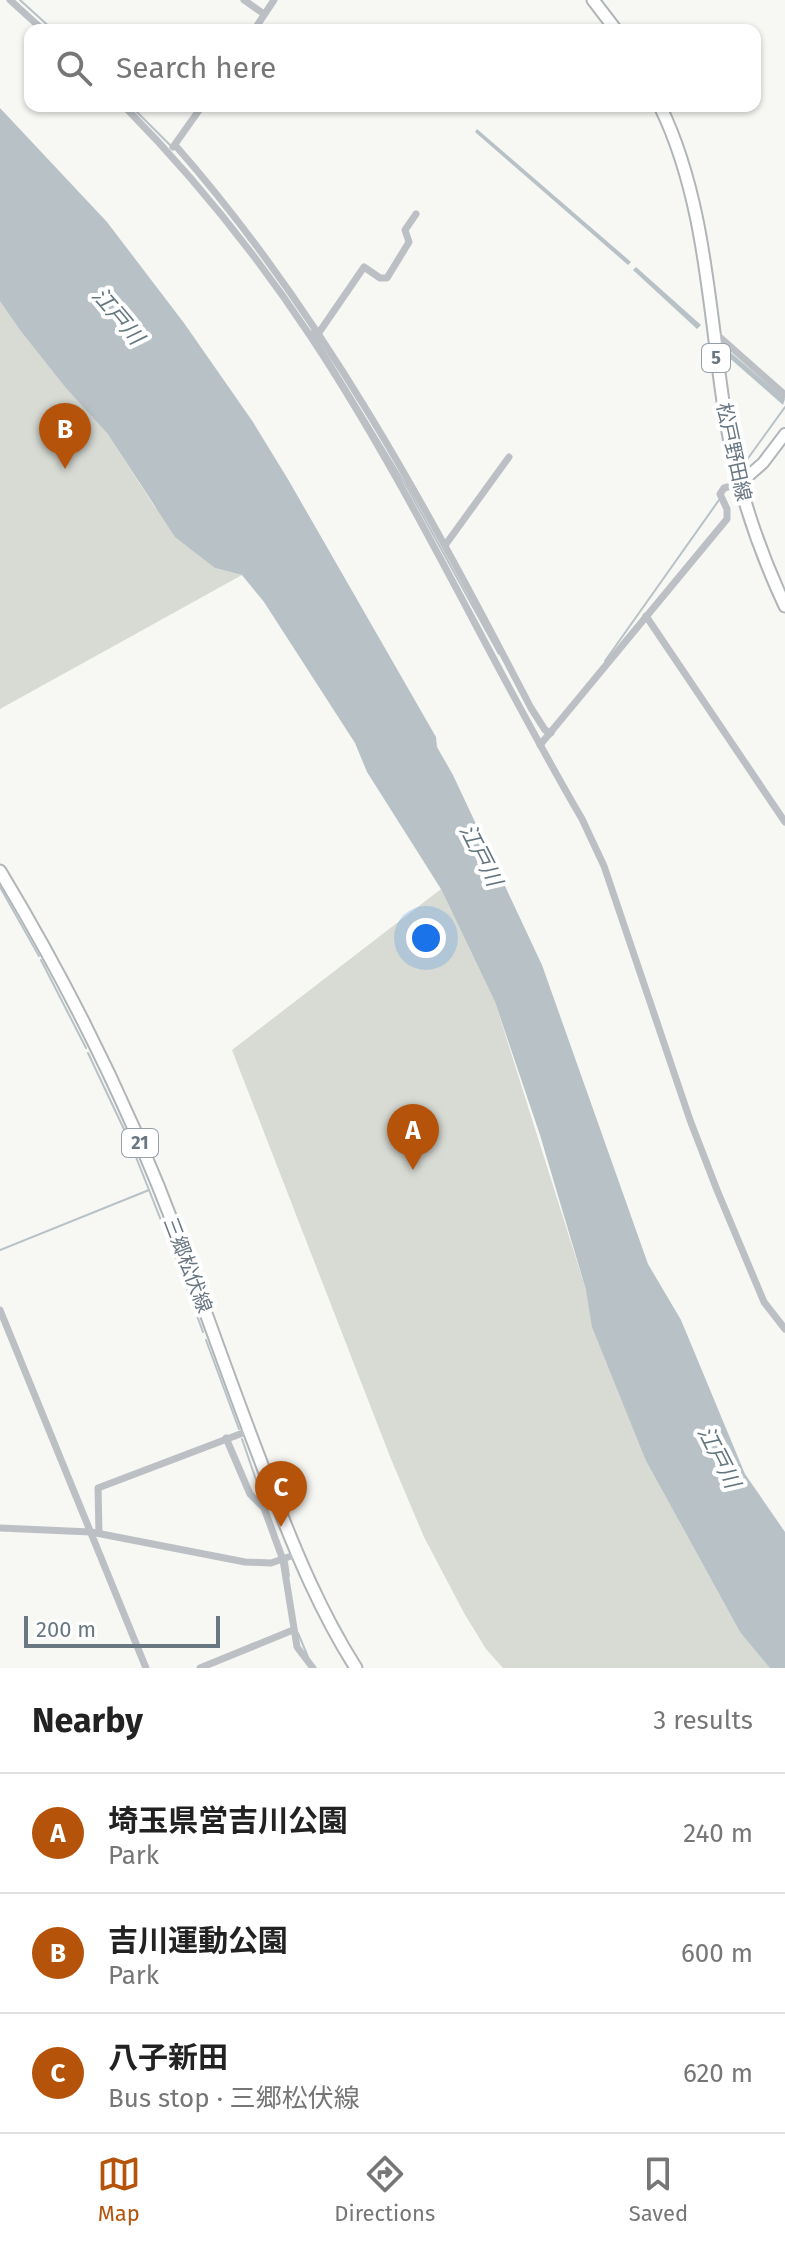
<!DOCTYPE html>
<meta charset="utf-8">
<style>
:root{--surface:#fff;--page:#f6f6f6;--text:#222;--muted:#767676;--line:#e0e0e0;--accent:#b45309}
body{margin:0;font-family:"Fira Sans","Noto Sans JP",sans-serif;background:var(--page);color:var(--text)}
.scale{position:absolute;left:24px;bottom:20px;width:196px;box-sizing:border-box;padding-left:8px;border:4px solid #697782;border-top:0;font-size:22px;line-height:28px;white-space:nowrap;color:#697782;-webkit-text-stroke:6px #fff;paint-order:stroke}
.you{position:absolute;left:426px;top:938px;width:28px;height:28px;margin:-20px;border:6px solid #fff;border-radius:50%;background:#1a73e8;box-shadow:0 0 0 12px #1a73e833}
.badge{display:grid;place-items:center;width:52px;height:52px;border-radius:50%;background:var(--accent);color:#fff;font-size:26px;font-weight:700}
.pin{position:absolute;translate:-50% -66px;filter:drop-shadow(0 2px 4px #0008)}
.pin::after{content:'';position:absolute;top:42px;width:28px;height:24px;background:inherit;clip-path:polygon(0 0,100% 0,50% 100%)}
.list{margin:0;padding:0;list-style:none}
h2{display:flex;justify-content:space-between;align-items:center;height:104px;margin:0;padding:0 32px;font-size:34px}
h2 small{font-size:26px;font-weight:400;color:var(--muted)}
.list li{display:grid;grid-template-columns:52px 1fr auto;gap:24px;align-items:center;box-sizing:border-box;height:120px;padding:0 32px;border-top:2px solid var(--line)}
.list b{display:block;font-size:30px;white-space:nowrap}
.list p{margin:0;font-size:26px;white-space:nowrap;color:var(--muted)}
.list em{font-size:26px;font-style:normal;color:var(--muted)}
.icon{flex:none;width:44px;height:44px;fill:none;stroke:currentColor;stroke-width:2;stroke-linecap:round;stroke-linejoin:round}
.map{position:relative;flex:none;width:785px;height:1668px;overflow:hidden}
.search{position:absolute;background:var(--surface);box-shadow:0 2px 6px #0004;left:24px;right:24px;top:24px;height:88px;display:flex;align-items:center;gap:20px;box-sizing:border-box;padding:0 28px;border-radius:16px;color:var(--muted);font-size:30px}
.sheet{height:464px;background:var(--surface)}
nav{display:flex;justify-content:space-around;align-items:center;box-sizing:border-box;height:112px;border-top:2px solid var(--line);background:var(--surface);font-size:22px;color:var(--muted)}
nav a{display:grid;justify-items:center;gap:4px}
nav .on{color:var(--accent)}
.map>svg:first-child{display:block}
.green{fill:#d7dbd4}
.water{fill:#b8c2c6}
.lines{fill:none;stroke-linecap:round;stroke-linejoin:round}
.stream{stroke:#b8c2c6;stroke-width:2}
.secondary-casing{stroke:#b1b6ba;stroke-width:14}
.primary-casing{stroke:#b0b5b8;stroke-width:15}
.street{stroke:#bcc0c4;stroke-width:7}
.secondary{stroke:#fff;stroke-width:10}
.primary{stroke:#fff;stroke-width:11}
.labels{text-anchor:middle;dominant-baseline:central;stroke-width:8;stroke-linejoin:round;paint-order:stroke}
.shield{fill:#fff;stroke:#96a0a8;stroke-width:2}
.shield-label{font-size:18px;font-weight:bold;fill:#697782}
.street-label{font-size:20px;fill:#697782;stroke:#fff}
.water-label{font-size:22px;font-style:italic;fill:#65777e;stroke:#fff}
</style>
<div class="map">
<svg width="785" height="1668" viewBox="0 0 785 1668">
<rect width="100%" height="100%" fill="#f7f7f4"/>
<g class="green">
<polygon points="0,300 107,433 154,506 215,568 242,575 0,709"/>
<polygon points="441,889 495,1002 586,1290 646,1461 740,1632 774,1668 503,1668 486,1649 464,1613 424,1537 391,1459 232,1050"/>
</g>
<g class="water">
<polygon points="0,108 107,222 184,323 253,422 289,481 436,737 437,747 453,775 542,965 648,1264 681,1320 745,1474 785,1532 785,1668 770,1668 740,1632 646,1461 592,1327 586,1290 540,1135 495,1002 441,889 367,772 355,743 264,602 242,575 215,568 175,537 107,433 66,388 20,330 0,301"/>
<polygon points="477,129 631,262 628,265 475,132"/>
<polygon points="636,267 701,325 697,329 633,270"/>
<polygon points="729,351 785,399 783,405 726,355"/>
</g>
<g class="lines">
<g class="stream">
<polyline points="20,0 53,30"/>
<polyline points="131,106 170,145"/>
<polyline points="312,331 407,487 499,654"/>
<polyline points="741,468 785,407"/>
<polyline points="605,661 719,500"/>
<polyline points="0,887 39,956"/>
<polyline points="41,960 86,1048"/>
<polyline points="88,1053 130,1142"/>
<polyline points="132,1147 168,1238"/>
<polyline points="171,1245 203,1332"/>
<polyline points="0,1250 149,1190"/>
<polyline points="206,1340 239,1429"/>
<polyline points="242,1439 265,1506"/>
<polyline points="287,1562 289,1576"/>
<polyline points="298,1633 308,1657"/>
</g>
<defs>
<polyline id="secondary" points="739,484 763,463 785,434"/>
<g id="primary">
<polyline points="593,0 616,30"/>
<path d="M660 106C706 200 709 313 725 415 736 482 756 544 785 606"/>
<path d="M0 871C71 989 132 1113 180 1242 211 1326 240 1410 273 1493 296 1553 321 1613 356 1668"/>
</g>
</defs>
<use href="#secondary" class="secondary-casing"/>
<use href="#primary" class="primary-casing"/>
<g class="street">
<polyline points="10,0 43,30"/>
<polyline points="244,0 264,14"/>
<polyline points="254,30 274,0"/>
<path d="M124 106C194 177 256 254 311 337 413 491 489 660 582 819L604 866 690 1120 717 1190 764 1302 785 1329"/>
<path d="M175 145C323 313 428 510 531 708L545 730 551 733"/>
<polyline points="173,147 202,106"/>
<polyline points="714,332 785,395"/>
<polyline points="318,334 364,267 380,278 387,278 409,242 405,230 416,214"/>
<polyline points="446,544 509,457"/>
<polyline points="646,616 785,822"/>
<polyline points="540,745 727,519 727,509 720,494 724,488 739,484"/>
<polyline points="0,1310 146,1668"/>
<polyline points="226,1438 250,1494 264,1508 283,1560 297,1647 313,1668"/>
<polyline points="0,1528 91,1532 245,1562 271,1563 297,1554"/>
<polyline points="99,1533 98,1488 248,1431"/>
<polyline points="200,1668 293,1630"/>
</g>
<use href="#secondary" class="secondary"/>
<use href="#primary" class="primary"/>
</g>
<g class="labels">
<g class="shield">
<rect x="702" y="344" width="28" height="28" rx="6"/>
<rect x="122" y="1129" width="36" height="28" rx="6"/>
</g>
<g class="shield-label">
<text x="716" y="358">5</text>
<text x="140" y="1143">21</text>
</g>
<g class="street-label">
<text transform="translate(734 452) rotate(78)">松戸野田線</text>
<text transform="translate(188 1265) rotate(69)">三郷松伏線</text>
</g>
<g class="water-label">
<text transform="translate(118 316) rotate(50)">江戸川</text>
<text transform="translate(481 855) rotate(63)">江戸川</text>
<text transform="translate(719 1457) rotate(63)">江戸川</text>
</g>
</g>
</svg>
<div class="scale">200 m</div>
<div class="you"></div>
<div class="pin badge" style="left:413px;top:1170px">A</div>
<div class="pin badge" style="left:65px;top:469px">B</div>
<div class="pin badge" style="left:281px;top:1527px">C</div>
<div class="search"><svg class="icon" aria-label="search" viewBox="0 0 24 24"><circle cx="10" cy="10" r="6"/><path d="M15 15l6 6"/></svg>Search here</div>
</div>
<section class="sheet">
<h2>Nearby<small>3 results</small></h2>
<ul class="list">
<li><span class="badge">A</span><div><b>埼玉県営吉川公園</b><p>Park</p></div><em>240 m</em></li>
<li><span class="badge">B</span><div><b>吉川運動公園</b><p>Park</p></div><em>600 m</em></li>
<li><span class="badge">C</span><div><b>八子新田</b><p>Bus stop · 三郷松伏線</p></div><em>620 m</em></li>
</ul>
</section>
<nav>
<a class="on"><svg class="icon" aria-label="map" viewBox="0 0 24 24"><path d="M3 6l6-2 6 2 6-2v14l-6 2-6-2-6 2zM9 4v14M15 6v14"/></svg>Map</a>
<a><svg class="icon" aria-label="directions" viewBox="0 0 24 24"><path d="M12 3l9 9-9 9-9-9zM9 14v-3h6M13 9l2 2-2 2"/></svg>Directions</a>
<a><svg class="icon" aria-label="saved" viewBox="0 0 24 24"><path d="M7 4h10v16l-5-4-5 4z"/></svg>Saved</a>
</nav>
